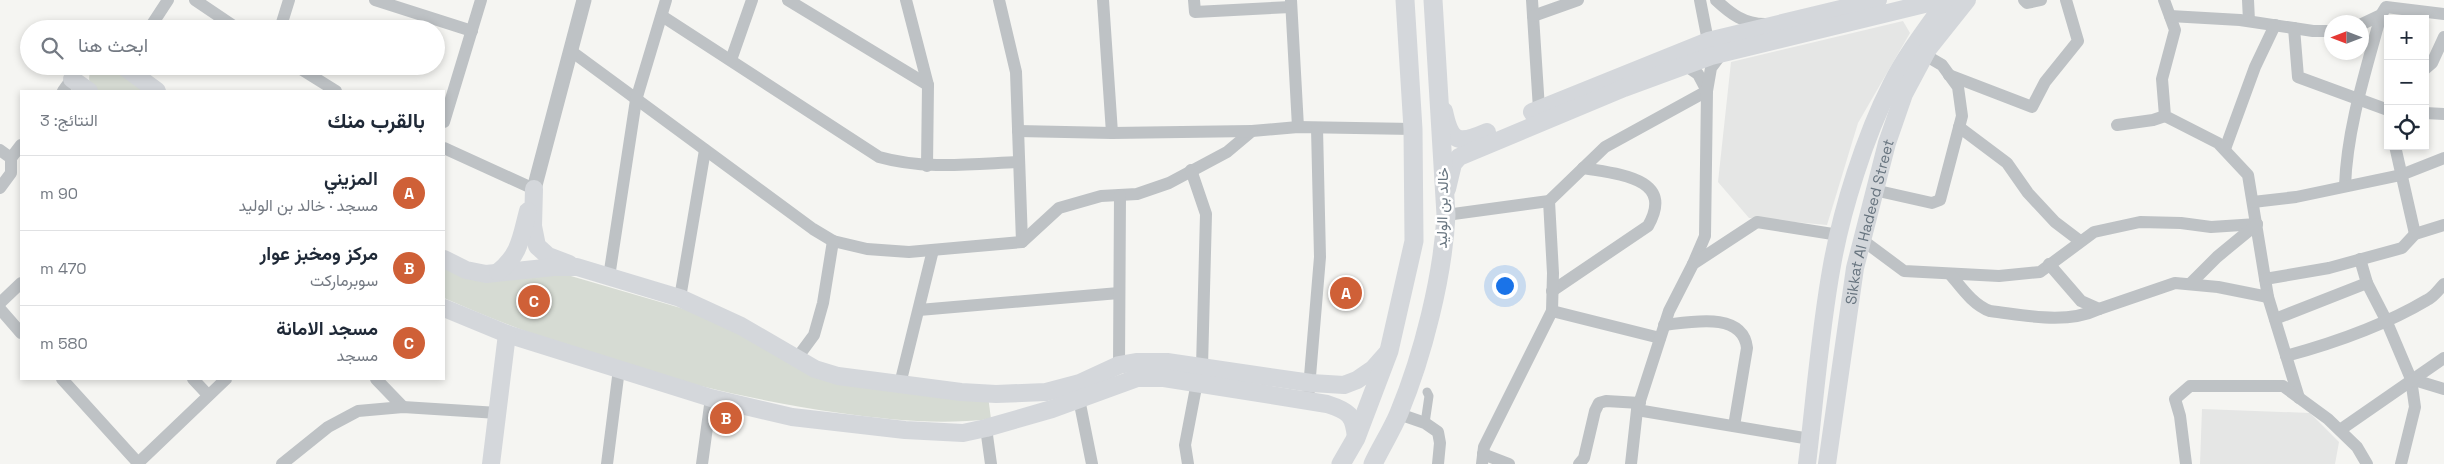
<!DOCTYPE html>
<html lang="ar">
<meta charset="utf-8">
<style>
:root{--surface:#fff;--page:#f2f2f3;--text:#1f2937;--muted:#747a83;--line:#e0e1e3;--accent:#cf6037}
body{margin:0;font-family:"Space Grotesk",Vazirmatn,sans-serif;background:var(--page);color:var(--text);direction:rtl}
.controls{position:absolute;right:15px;top:15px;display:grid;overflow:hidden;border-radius:0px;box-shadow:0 2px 8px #0003}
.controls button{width:45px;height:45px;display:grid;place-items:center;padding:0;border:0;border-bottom:1px solid var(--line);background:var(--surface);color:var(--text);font:25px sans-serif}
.compass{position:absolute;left:2324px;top:15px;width:45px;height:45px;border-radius:50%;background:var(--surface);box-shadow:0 2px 8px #0003;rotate:270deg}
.you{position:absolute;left:1504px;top:285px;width:18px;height:18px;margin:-12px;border:4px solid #fff;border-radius:50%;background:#1a73e8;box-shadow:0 0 0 8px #1a73e833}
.badge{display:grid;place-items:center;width:32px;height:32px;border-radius:50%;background:var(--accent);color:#fff;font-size:16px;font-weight:700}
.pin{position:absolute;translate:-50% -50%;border:2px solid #fff;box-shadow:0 1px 5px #0006}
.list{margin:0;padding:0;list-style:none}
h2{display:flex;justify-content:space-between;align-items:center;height:65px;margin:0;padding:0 20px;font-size:21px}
h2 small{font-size:16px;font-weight:400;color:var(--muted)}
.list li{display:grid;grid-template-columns:32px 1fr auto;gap:15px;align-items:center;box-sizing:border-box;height:75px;padding:0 20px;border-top:1px solid var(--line)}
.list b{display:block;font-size:19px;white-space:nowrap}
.list p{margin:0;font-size:16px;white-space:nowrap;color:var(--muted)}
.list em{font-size:16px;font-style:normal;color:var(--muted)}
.icon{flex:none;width:28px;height:28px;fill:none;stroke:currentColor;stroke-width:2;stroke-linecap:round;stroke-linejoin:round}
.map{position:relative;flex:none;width:2444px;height:464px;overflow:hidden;direction:ltr}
.search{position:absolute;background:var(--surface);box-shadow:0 2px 8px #0003;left:20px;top:20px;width:425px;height:55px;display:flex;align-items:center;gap:12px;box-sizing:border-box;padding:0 18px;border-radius:28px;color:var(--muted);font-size:19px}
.panel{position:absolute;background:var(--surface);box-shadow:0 2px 8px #0003;left:20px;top:90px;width:425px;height:290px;border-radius:0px;direction:rtl}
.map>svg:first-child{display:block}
.built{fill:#e5e6e5}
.green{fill:#d6dbd3}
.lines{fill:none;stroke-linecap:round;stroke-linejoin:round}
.pedestrian{stroke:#bec2c5;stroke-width:9}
.minor{stroke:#bec2c5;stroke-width:12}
.tertiary{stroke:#bec2c5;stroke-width:15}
.secondary{stroke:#d4d7db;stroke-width:18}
.primary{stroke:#d4d7db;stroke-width:19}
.labels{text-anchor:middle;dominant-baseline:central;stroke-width:5;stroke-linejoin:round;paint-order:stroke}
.street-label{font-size:15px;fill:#67747f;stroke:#fff}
</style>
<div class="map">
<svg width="2444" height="464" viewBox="0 0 2444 464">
<rect width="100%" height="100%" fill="#f5f5f2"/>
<g class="built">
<polygon points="1903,21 1910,33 1858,123 1827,225 1749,218 1718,182 1731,62"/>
<polygon points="2202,409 2310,413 2339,442 2335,464 2200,464"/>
</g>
<g class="green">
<path d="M97 66H109L147 91H94C88 82 86 73 97 66Z"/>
<path d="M444 264 564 274 691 311 806 366 988 396 991 419C939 425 891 420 840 413 704 394 569 353 444 298Z"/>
</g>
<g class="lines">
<polyline class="pedestrian" points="1425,423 1429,396 1427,392"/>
<g class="minor">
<polyline points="195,0 238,29"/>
<polyline points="375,0 472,31"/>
<polyline points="788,0 928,85"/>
<polyline points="906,0 928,85 927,166"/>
<polyline points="999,0 1016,72 1022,242"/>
<polyline points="1103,0 1112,133"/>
<polyline points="1194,0 1195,12 1291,7"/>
<polyline points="1291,0 1298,127"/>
<polyline points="1532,0 1539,109"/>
<polyline points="1700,0 1708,41"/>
<path d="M1716 0C1731 14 1744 24 1765 24"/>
<polyline points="2024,0 2027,3 2041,0"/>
<polyline points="2164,0 2175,30 2162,79 2165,116 2218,143 2248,175 2268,297 2299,398"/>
<polyline points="2248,0 2249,21"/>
<path d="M662 16 879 157C925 170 972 164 1019 162"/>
<polyline points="1533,16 1578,0"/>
<polyline points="2170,16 2240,20 2313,31 2332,31"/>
<polyline points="2362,24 2381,15 2386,7 2444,14"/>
<polyline points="2294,28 2298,77 2388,110"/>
<polyline points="149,29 168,0"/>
<polyline points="280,29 289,0"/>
<polyline points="571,51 813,229 833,241 867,249 909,252 1022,242 1059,208 1101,196 1137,194 1169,183 1227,152 1252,131 1298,127 1413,129"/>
<polyline points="731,60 752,0"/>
<polyline points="296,66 336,91"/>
<polyline points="2425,69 2432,63 2444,37"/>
<polyline points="1949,75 2032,107 2045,82 2078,41 2066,0"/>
<polyline points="63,91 81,66"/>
<polyline points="2425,113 2444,114"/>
<polyline points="444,122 481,0"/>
<polyline points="2117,125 2153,120 2165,116"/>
<polyline points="1959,127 2007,163 2028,193 2055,222 2080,241"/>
<polyline points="1018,131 1112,133 1252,131"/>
<polyline points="2395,146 2415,234"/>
<polyline points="444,148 534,189"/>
<polyline points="2225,149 2255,67 2275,25"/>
<polyline points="0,150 11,158"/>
<polyline points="1191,170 1206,214 1202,367"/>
<path d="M2345 186C2347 128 2366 70 2381 15"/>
<polyline points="0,188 11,173 11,158 21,145"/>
<polyline points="1874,190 1932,203 1940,200 1962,116 1958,87 1942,65 1925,55"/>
<polyline points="2253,202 2296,197 2401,175 2444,158"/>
<polyline points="1446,215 1549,201 1605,147 1707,91 1698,74 1685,65"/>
<polyline points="1861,239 1904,271 1999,276 2040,272 2094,232 2140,222 2181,223 2211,227 2257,224"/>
<polyline points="2360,259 2367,283 2386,320 2411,379 2415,407 2401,464"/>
<polyline points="1693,264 1705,236 1707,91 1711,68 1723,52"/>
<polyline points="2049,264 2081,301 2099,309 2175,283 2218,287 2268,297"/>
<path d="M1950 274C1961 287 1973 305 1990 311 2025 315 2065 325 2099 309"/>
<polyline points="609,277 636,100 666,0"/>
<polyline points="2265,279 2329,268 2402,248 2415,234 2444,225"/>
<polyline points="2190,284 2217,257 2257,224"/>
<path d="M1552 291 1648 226C1676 177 1616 174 1583 168"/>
<polyline points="680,298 705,150"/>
<polyline points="0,303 21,283"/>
<polyline points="0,309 21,333"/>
<polyline points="919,310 1119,293"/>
<polyline points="1552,311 1660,338"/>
<polyline points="2275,319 2367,283"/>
<path d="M1664 325C1691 322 1743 311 1747 348L1734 426"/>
<path d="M2286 356C2334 343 2385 325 2427 300 2434 297 2439 289 2444 284"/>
<polyline points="797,358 814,335 823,303 833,241"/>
<polyline points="1119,365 1120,195"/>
<polyline points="62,379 139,464"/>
<polyline points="193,379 208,395"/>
<polyline points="376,379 403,407"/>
<polyline points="2411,379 2444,389"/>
<polyline points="900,384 933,250"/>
<polyline points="1079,399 1092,464"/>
<polyline points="1308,400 1320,257 1317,128"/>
<polyline points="1637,410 1810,439"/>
<polyline points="1399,414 1425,423 1438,432 1440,443 1438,464"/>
<polyline points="986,428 991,464"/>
<polyline points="2340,430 2444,358"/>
<polyline points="1483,454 1509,464"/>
<polyline points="138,463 226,379"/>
<polyline points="282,464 328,427 358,411 403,407 498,413"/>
<polyline points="607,464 619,369"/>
<polyline points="702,464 711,398"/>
<polyline points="1188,464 1185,445 1197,382"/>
<polyline points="1482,464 1484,447 1552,311 1553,273 1549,201"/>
<polyline points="1579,464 1584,458 1595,411 1599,403 1606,401 1640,403"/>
<polyline points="1631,464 1637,410 1669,311 1693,264 1757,222 1839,235"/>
<polyline points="2186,464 2180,416 2175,399 2190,386 2283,386 2328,419 2357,447 2367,464"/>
</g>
<polyline class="tertiary" points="534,189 584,0"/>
<g class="secondary">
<polyline points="123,66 157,91"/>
<polyline points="72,79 89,91"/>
<path d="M1444 111C1451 144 1459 144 1487 132"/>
<polyline points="1532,112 1708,41 1878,0"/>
<polyline points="534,189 533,226 537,246 548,256 569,264"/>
<polyline points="1447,189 1453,164 1459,157 1624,88 1711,56 1941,0"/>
<polyline points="444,259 466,270 486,274 554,267 577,267 680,298 741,326 815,369 838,376 961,392 996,394 1046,392 1080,383 1119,365 1136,362 1167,362 1311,383 1344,385 1357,380 1373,369 1388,352"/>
<path d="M498 272C520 255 521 237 528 211"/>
<path d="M444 308 507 334 711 398 792 417 905 430 963 433 986 428 1052 409 1137 378H1164L1327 404C1349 411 1354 415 1356 438"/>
<polyline points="491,464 507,334"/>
<path d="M1807 464C1815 398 1820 330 1832 265 1842 209 1865 136 1891 85 1906 55 1927 28 1947 0"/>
<path id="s1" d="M1827 464 1855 268 1887 143 1904 94 1928 49 1967 0"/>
</g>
<g class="primary">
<polyline points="1341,464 1356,438 1389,351 1414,241 1413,129 1405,0"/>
<path d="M1373 464C1381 447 1392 430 1399 413 1423 355 1443 276 1446 215L1433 0"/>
</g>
</g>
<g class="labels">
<g class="street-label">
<text transform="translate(1442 208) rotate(-89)">خالد بن الوليد</text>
<text stroke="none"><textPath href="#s1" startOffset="246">Sikkat Al Hadeed Street</textPath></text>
</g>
</g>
</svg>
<div class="controls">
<button>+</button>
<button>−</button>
<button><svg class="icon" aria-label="locate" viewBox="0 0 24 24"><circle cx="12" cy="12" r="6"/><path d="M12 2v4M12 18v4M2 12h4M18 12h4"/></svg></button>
</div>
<svg class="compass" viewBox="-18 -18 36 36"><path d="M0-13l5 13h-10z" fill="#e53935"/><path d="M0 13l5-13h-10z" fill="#747a83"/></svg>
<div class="you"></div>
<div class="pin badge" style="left:1346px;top:293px">A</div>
<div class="pin badge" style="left:726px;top:418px">B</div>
<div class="pin badge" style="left:534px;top:301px">C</div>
<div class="search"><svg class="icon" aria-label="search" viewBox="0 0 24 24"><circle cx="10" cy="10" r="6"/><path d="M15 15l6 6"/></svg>ابحث هنا</div>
<section class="panel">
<h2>بالقرب منك<small>النتائج: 3</small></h2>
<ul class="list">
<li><span class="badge">A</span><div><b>المزيني</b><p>مسجد · خالد بن الوليد</p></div><em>90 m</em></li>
<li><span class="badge">B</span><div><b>مركز ومخبز عوار</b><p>سوبرماركت</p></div><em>470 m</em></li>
<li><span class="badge">C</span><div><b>مسجد الامانة</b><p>مسجد</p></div><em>580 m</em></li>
</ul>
</section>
</div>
